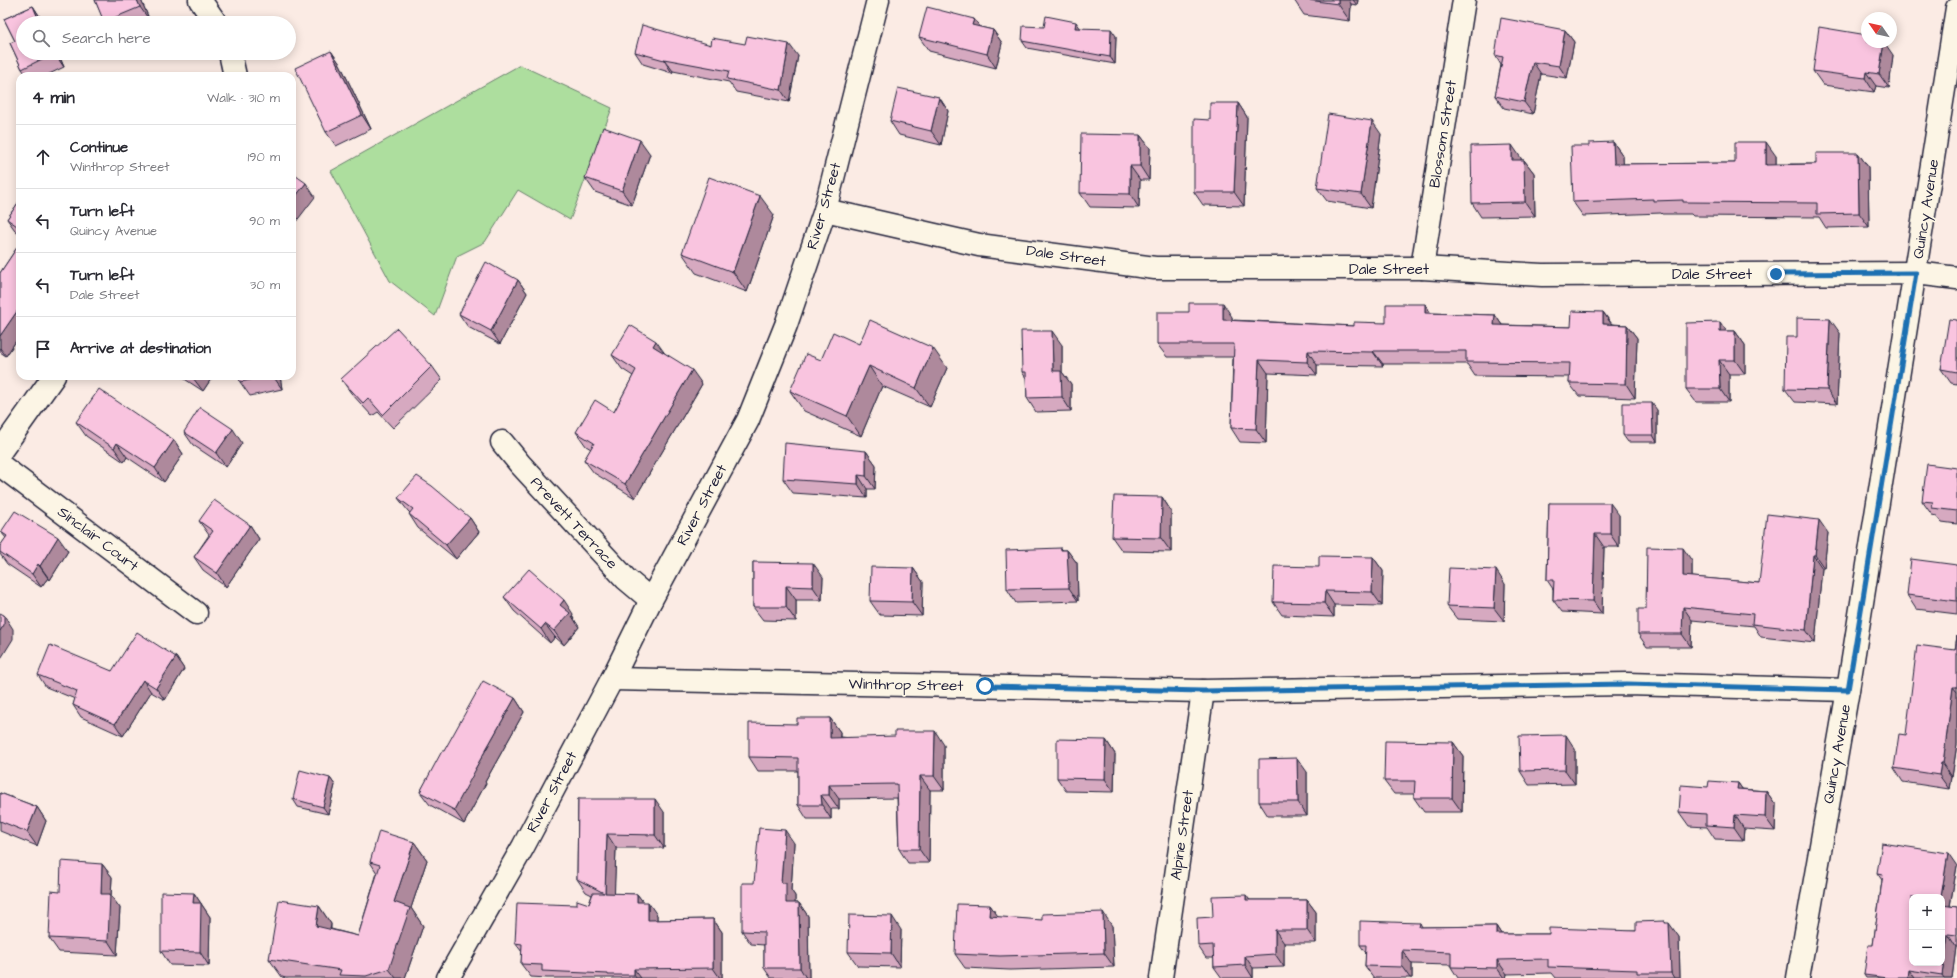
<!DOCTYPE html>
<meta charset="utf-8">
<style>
:root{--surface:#fff;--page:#f7f7f7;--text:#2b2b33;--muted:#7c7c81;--line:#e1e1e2}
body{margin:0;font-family:"Architects Daughter",sans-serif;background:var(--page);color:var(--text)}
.controls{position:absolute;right:12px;bottom:12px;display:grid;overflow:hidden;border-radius:8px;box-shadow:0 2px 10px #0003}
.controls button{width:36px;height:36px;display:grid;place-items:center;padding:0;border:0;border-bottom:1px solid var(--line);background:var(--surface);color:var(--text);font:20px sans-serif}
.compass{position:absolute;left:1861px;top:12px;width:36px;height:36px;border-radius:50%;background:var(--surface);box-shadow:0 2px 10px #0003;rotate:304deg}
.stop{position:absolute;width:12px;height:12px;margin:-9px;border:3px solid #1f6fb2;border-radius:50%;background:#fff}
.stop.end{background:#1f6fb2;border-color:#fff;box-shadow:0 1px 4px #0008}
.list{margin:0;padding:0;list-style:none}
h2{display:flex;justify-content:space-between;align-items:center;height:52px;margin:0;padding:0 16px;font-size:17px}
h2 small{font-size:13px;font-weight:400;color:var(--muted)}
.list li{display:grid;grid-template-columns:26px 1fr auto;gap:12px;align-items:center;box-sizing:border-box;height:64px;padding:0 16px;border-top:1px solid var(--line)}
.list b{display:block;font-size:15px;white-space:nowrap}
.list p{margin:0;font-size:13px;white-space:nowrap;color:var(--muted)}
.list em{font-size:13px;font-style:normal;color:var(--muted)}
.icon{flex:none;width:22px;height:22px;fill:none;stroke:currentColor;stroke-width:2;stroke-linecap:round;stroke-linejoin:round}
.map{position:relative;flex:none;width:1957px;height:978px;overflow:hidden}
.search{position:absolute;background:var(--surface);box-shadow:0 2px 10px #0003;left:16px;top:16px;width:280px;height:44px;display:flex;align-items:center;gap:10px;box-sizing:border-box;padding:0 14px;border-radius:22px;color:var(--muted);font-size:15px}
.panel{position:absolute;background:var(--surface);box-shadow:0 2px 10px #0003;left:16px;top:72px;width:280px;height:308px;border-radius:12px}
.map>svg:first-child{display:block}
.green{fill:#adde9e;stroke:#68806c}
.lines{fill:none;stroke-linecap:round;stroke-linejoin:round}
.minor-casing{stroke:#22223b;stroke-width:25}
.tertiary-casing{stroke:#22223b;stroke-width:25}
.minor{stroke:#fcf5e5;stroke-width:22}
.tertiary{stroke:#fcf5e5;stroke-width:22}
.wall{fill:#d6a9c0;stroke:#22223b}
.shaded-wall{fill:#ae899c;stroke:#22223b}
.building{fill:#f9c4df;stroke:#22223b}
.route{stroke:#1f6fb2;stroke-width:5}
.labels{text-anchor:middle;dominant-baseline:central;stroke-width:3.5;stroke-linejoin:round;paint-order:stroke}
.street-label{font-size:15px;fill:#22223b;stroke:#fcf5e5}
</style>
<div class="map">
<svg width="1957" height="978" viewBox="0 0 1957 978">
<rect width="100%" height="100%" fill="#fbebe4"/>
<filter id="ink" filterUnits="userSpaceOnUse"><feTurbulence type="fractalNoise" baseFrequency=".025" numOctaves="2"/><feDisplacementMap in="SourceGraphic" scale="8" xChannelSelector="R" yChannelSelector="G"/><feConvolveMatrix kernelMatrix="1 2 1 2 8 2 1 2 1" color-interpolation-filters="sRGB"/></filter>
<g filter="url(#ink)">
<polygon class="green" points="520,65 612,108 570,220 518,190 485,242 457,256 435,316 390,281 331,171"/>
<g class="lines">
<defs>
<g id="minor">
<polyline points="200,0 216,23"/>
<polyline points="230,53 235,76"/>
<polyline points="825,210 979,245 1155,268 1422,268 1542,275 1916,273 1957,278"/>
<polyline points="1422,268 1464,0"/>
<polyline points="502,442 520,464 626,579 651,600"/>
<polyline points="0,452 54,376"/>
<polyline points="0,465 196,613"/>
<polyline points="612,679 1203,691 1627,684 1848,690"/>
<polyline points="1161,978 1203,691"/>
<polyline points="1798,978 1848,690 1957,8"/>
</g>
<polyline id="tertiary" points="448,978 523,847 612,679 651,600 748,420 786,325 825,210 878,0"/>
</defs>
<use href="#minor" class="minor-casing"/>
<use href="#tertiary" class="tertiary-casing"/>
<use href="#minor" class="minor"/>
<use href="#tertiary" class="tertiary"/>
</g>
<g class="wall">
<polygon points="95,0 141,0 150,21 145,23 105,23"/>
<polygon points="1294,0 1358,0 1357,5 1351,4 1350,21 1304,15"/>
<polygon points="33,6 42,20 44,23 23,23 23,53 58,53 64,67 45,76 27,76 22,69 10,43 15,41 4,19"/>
<polygon points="974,19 980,27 993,30 1002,43 996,68 929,51 919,37"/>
<polygon points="1080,28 1116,36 1115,64 1027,48 1022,41"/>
<polygon points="1565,30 1574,42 1567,78 1541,74 1533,114 1504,108 1495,96 1501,65 1495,55"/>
<polygon points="711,45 798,56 789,102 736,92 729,82 673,71 672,73 643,64 635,52"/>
<polygon points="331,51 340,64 371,129 336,146 326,132"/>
<polygon points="1893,55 1889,88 1876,86 1874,92 1823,85 1813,71"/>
<polygon points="939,97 948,111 941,145 899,135 890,121"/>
<polygon points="1238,103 1247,117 1244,206 1203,205 1194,192 1210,120"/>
<polygon points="1381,134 1371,208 1327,201 1317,188"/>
<polygon points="1140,135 1150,148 1149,180 1140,180 1139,208 1090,207 1080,193"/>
<polygon points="1613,142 1623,156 1623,164 1735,163 1776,156 1776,164 1816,164 1858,153 1868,167 1869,227 1826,228 1819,217 1693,216 1691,214 1662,214 1661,213 1583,216 1573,202 1589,146"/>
<polygon points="650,154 632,205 595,192 585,178"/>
<polygon points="1521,158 1521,160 1524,160 1534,173 1535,216 1481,217 1472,203"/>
<polygon points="20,200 20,235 17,233 7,219"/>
<polygon points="774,215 747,292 696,273 682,253"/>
<polygon points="20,243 20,335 6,356 0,352 0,273"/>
<polygon points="518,280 527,293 500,344 468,327 459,314"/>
<polygon points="1189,312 1232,317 1232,320 1354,326 1386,323 1431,313 1495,315 1502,325 1571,327 1603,312 1612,324 1627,325 1637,338 1635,398 1579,396 1569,383 1570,377 1475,376 1467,364 1383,364 1383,366 1317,365 1317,375 1268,373 1266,443 1240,442 1231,428 1233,357 1167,357 1157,344"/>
<polygon points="1957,320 1957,384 1951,383 1941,369"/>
<polygon points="1726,331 1735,331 1745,345 1745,374 1729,374 1729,402 1696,402 1686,389"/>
<polygon points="1840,333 1837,404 1795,402 1785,389 1797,337"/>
<polygon points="859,344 947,368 930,407 882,386 861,436 804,411 790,391"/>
<polygon points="1062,345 1062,372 1071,384 1071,411 1036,412 1027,398 1026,378 1022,372"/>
<polygon points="666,354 702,384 635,498 594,473 584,460 591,449 586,446 576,432 614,412 633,376 622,369 612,355"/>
<polygon points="432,366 442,380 393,428 378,412 372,416 351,393 341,379"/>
<polygon points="180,376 213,376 203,391"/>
<polygon points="239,376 280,376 282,389 250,396 240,382"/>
<polygon points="1657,410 1657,442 1628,442 1623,435"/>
<polygon points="76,422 174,440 183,454 164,482 127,457 124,462 86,436"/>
<polygon points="184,432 242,443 226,467 193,445"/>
<polygon points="866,451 876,465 875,489 867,489 867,498 793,493 783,479"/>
<polygon points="1957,468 1957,524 1942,522 1937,516 1932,515 1922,501"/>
<polygon points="1162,497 1171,511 1171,552 1122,551 1112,537"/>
<polygon points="398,498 470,518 479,532 456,559 418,528 409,514 410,513 408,511"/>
<polygon points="1549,503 1619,515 1619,547 1604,547 1602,614 1562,612 1553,600 1553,589 1547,580"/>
<polygon points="199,521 250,525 259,539 226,587 203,570 194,557 209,535"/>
<polygon points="1,532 68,551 50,580 48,578 41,587 7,564 0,554 0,546 6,538"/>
<polygon points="1828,533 1824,568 1822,568 1815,643 1761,637 1754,626 1692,620 1691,647 1647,647 1638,634 1646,609 1692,561 1692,577 1759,583"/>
<polygon points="1061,548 1063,550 1067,550 1077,563 1078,601 1016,603 1007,589"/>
<polygon points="1373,557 1383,571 1382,606 1334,605 1334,617 1282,615 1273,602 1319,567"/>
<polygon points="753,562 823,577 822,600 796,600 796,621 763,620 753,607"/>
<polygon points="1957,565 1957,614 1916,609 1907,595"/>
<polygon points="913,568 923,582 922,616 880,615 870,601"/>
<polygon points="1505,584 1504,621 1457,619 1447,606"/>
<polygon points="504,597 573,614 572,616 579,627 564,645 555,637 550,643 514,611"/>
<polygon points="1957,636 1957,744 1952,777 1951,777 1949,789 1903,782 1894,768 1906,735 1955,650"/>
<polygon points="176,657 184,669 165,700 151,692 123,736 81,717 73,705 75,699 46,687 38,675 112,671"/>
<polygon points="515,698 524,712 485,782 486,783 464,824 430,805 420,792 444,751"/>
<polygon points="830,718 840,732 840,737 944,745 944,790 930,790 929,863 908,863 899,849 897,798 839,799 839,809 831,809 831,819 807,819 798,805 798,771 758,771 749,757 797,724"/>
<polygon points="1106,740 1115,754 1114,792 1066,791 1057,778"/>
<polygon points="1453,742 1463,756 1462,812 1424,812 1414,798 1414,794 1394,794 1384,781"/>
<polygon points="1575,749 1575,784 1529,785 1520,771"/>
<polygon points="1307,772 1307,816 1268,816 1259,802"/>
<polygon points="330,778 335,785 328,814 298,807 293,799"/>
<polygon points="1738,783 1742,789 1766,791 1776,805 1775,831 1744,829 1743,840 1715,839 1707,827 1689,826 1679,812 1708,787"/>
<polygon points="0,793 37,807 46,821 37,846 0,831"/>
<polygon points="578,799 664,812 664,848 616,848 614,894 637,894 643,902 657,915 657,920 713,919 722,932 722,978 547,978 531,977 521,964 522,952 515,943 577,905 589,904 592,895 586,892 577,879"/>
<polygon points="414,842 427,860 411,908 423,926 405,978 286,978 282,977 269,959 319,906 331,924 331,929 358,936 377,873 370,862"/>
<polygon points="794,843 791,890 795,896 795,903 799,903 808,916 809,978 771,978 764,968 764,945 751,944 742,931 754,883"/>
<polygon points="102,864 112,877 111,896 120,908 117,955 59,952 49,938 60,892"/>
<polygon points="1957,866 1950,906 1957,907 1957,947 1956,947 1952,978 1866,978 1864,975 1873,945 1882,880 1877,873"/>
<polygon points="194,893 210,917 209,966 170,965 161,951"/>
<polygon points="1249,900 1307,900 1316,912 1316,943 1284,943 1284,967 1253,968 1253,978 1222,978 1214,967 1214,958 1206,958 1198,946 1213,917"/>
<polygon points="990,905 998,917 1112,926 1114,967 1010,970 965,968 955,954"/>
<polygon points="1664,921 1679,937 1680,978 1556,978 1552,973 1507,974 1506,978 1458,978 1451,967 1451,965 1412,964 1412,978 1374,978 1365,966 1366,953 1360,945 1420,923 1422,927 1496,926 1501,934 1549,934 1636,931"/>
<polygon points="901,930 900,967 858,966 848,952"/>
</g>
<g class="shaded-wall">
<polygon points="137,0 141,0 150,21 140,7"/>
<polygon points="1338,0 1349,0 1351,4 1350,21 1338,4"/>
<polygon points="1353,0 1358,0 1357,5"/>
<polygon points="33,6 42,20 44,23 40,23"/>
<polygon points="974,19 984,32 972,25"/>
<polygon points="1076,22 1081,29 1075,28"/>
<polygon points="1111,29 1116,36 1115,64 1110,57"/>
<polygon points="993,30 1002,43 996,68 987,54"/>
<polygon points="1565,30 1574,42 1567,78 1559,66"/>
<polygon points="1884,42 1893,55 1889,88 1879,74"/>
<polygon points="789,44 798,56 789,102 781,90"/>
<polygon points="331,51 340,64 371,129 362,115"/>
<polygon points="54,53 58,53 64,67"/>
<polygon points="664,59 673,71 672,73 664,60"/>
<polygon points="1533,62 1541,74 1533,114 1524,102"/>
<polygon points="1866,72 1876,86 1874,92 1865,78"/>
<polygon points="939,97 948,111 941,145 931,131"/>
<polygon points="1238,103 1247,117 1244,206 1234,192"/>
<polygon points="1372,121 1381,134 1371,208 1361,194"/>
<polygon points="1140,135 1150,148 1149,180 1140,166"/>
<polygon points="640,140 650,154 632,205 622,191"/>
<polygon points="1613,142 1623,156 1624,178 1614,164"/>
<polygon points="1766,142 1776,156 1776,178 1766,165"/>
<polygon points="1512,145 1521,158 1522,174 1512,160"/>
<polygon points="1858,153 1868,167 1869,227 1859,213"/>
<polygon points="1524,160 1534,173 1535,216 1525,202"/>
<polygon points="1130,166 1140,180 1139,208 1130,194"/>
<polygon points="306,183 315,197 292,227 292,201"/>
<polygon points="760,196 774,215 747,292 733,272"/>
<polygon points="518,280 527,293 500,344 491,331"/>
<polygon points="1223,303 1232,317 1232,333 1223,320"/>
<polygon points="1425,304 1434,318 1425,313"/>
<polygon points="20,307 20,335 6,356 0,348 0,336"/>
<polygon points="1603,312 1612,325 1603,324"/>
<polygon points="1495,315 1504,328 1494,325"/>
<polygon points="1830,319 1840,333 1837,404 1827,390"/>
<polygon points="1720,322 1730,336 1720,331"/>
<polygon points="1627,325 1637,338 1635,398 1626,384"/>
<polygon points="1052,331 1062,345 1062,372 1071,384 1071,411 1062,397 1053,371"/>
<polygon points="1735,331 1745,345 1745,374 1735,360"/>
<polygon points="656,341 666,355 653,346"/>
<polygon points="933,348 947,368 930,407 916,388"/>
<polygon points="1308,351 1317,365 1317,375 1307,362"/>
<polygon points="1373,351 1383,364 1383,366 1373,352"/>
<polygon points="1259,360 1268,373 1266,443 1256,429"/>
<polygon points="1719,360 1729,374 1729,402 1720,389"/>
<polygon points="869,366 882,386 861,436 847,416"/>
<polygon points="692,370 702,384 635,498 625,484"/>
<polygon points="194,376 213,376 203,391 193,378"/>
<polygon points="273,376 280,376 282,389"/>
<polygon points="1652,403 1657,410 1657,442 1653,435"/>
<polygon points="233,429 242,443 226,467 216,453"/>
<polygon points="174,440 183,454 164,482 155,468"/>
<polygon points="117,443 127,457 124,462 114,448"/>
<polygon points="866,451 876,465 875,489 866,476"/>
<polygon points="858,475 867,489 867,498 858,484"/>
<polygon points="1162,497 1171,511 1171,552 1161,538"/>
<polygon points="1610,503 1619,515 1619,547 1610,534"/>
<polygon points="470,518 479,532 456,559 446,545"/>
<polygon points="1819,520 1828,533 1824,568 1815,555"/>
<polygon points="250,525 259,539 226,587 217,573"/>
<polygon points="1595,534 1604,547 1602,614 1593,601"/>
<polygon points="58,537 68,551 50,580 40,566"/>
<polygon points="1061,548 1068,557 1067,550 1077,563 1078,601 1069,588"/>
<polygon points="1683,548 1692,561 1692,589 1683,576"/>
<polygon points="1813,555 1822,568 1815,643 1806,630"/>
<polygon points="1373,557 1383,571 1382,606 1372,592"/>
<polygon points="813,563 823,577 822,600 813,587"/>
<polygon points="38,564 48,578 41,587 32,574"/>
<polygon points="913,568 923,582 922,616 912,602"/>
<polygon points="1496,570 1505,584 1504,621 1494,608"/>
<polygon points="786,586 796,600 796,621 786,607"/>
<polygon points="1325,591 1334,605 1334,617 1324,603"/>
<polygon points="564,600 573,614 572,616 579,627 564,645 554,631 560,605"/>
<polygon points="1683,607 1692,620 1691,647 1682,634"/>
<polygon points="4,615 13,629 13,639 0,660 0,631"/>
<polygon points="545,624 555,637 550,643 541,629"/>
<polygon points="176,657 184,669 165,700 156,688"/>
<polygon points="143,680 151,692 123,736 115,724"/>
<polygon points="1953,687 1957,692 1957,744 1952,777 1943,763"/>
<polygon points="515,698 524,712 485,782 486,783 464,824 454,810 475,769"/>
<polygon points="830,718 840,732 839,751 830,738"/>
<polygon points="935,731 944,745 944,790 934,776"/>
<polygon points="1566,735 1575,749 1575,784 1565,770"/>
<polygon points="1106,740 1115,754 1114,792 1105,779"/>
<polygon points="1453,742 1463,756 1462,812 1452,798"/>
<polygon points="1297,758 1307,772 1307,816 1298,802"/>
<polygon points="1941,763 1951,777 1949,789 1939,775"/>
<polygon points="920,776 930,790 929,863 919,849"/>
<polygon points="330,778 335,785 328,814 323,807"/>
<polygon points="1738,783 1747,796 1737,789"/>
<polygon points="829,785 839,799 839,809 829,795"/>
<polygon points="1766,791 1776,805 1775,831 1765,817"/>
<polygon points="821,795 831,809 831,819 822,805"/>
<polygon points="655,799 664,812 664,848 655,835"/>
<polygon points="37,807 46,821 37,846 27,832"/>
<polygon points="1735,815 1744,829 1743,840 1734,827"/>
<polygon points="785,830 794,843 791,890 795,896 795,916 786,903 781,883"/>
<polygon points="607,834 616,848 614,907 605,893"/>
<polygon points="414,842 427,860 411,908 423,926 405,978 396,978 389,969 394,902"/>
<polygon points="1948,853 1957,866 1948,917 1942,908 1942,897 1941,897"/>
<polygon points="102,864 112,877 111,896 120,908 117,955 108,941 101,894"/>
<polygon points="194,893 210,917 209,966 200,952 193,903"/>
<polygon points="637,894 647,907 637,902"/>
<polygon points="1246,895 1255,907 1246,900"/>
<polygon points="1307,900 1316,912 1316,943 1307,930"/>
<polygon points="648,902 657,915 657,933 648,920"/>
<polygon points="799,903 808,916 809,978 806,978 800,968"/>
<polygon points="990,905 1000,919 989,916"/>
<polygon points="319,906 331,924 328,944 316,926"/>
<polygon points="1103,912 1112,926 1114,967 1104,953"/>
<polygon points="892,916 901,930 900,967 891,953"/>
<polygon points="713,919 722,932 722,978 720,978 713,968"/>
<polygon points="1664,921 1669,928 1669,923 1679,937 1680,978 1674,978 1671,973"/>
<polygon points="1496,926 1505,940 1496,934"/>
<polygon points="1275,930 1284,943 1284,967 1275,954"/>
<polygon points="1948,934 1956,947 1952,978 1944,978 1942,975"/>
<polygon points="1402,950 1412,964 1412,978 1410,978 1402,967"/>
<polygon points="1245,956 1253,968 1253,978 1245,965"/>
<polygon points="1497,960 1507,974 1506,978 1504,978 1497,968"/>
<polygon points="634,969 641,978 636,978 634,975"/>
<polygon points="1909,970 1915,978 1908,978"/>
</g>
<g class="building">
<polygon points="95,0 137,0 140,7 104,22"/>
<polygon points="1308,0 1338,0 1338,4"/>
<polygon points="33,6 40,23 23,23 23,53 54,53 22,69 10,43 15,41 4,19"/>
<polygon points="927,7 974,19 972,25 993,30 987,54 919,37"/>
<polygon points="1046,16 1076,22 1075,28 1111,29 1110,57 1022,41 1023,26 1044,27"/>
<polygon points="1501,18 1565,30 1559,66 1533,62 1524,102 1495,96 1503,57 1495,55"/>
<polygon points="642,25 711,45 712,38 745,44 747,36 789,44 781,90 727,79 729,71 664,59 664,60 635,52"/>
<polygon points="1819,27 1867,35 1867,42 1884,42 1879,74 1866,72 1865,78 1813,71"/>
<polygon points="331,51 362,115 326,132 295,68"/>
<polygon points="898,88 939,97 931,131 890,121"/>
<polygon points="1210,103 1238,103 1234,192 1194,192 1194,119 1210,120"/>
<polygon points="1328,114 1372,121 1361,194 1317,188"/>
<polygon points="603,127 640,140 622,191 585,178"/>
<polygon points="1081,134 1140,135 1140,166 1130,166 1130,194 1080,193"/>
<polygon points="1613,142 1614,164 1735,163 1735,142 1766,142 1766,165 1816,164 1816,153 1858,153 1859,213 1817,214 1817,203 1683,202 1683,200 1653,201 1653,199 1573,202 1571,146 1589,146 1589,143"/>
<polygon points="1512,145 1512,160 1524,160 1525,202 1472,203 1471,146"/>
<polygon points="292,173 306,183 292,201"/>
<polygon points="709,177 760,196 733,272 682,253"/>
<polygon points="20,200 20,228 7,219"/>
<polygon points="20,243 20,307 0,336 0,273"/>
<polygon points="486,262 518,280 491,331 459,314"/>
<polygon points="1189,303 1223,303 1223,320 1354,326 1354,322 1386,323 1386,304 1425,304 1425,313 1495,315 1494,325 1571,327 1572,311 1603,312 1603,324 1627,325 1626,384 1569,383 1570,363 1466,362 1466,351 1373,351 1373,352 1308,351 1307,362 1259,360 1256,429 1231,428 1234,344 1157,344 1157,312 1189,312"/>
<polygon points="1797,318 1830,319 1827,390 1785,389 1786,337 1797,337"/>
<polygon points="1949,319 1957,320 1957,372 1941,369"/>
<polygon points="870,320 933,348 916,388 869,366 847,416 790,391 806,354 821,360 833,332 859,344"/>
<polygon points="1720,322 1720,331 1735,331 1735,360 1719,360 1720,389 1686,389 1686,323"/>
<polygon points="630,325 656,341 653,346 692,370 625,484 584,460 594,443 576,432 595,400 614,412 636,370 612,355"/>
<polygon points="397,328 432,366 383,415 368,398 363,403 341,379"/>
<polygon points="1021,331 1052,331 1053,371 1061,371 1062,397 1027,398 1026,372 1022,372"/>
<polygon points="239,376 269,376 240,382"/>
<polygon points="99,389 174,440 155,468 117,443 114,448 76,422"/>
<polygon points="1623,403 1652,403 1653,435 1623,435"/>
<polygon points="200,407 233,429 216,453 184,432"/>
<polygon points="785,443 866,451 866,476 858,475 858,484 783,479"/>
<polygon points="1927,464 1957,468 1957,511 1932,508 1933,502 1922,501"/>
<polygon points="417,476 432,486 470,518 446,545 409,514 413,509 398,498"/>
<polygon points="1114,496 1162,497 1161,538 1112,537"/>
<polygon points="214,500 250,525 217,573 194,557 213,531 199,521"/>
<polygon points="1549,503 1610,503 1610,534 1595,534 1593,601 1553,600 1554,580 1547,580"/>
<polygon points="15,511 58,537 40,566 38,564 32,574 0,552 0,546 7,536 1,532"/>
<polygon points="1767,514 1819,520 1815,555 1813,555 1806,630 1752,624 1753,614 1683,607 1682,634 1638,634 1638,609 1646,609 1647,547 1683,548 1683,576 1759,583"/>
<polygon points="1061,548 1061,550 1067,550 1069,588 1007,589 1006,550"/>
<polygon points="1319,556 1373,557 1372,592 1325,591 1324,603 1273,602 1274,566 1319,567"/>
<polygon points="1911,559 1957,565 1957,601 1907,595"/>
<polygon points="753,562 813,563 813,587 786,586 786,607 753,607"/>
<polygon points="871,567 913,568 912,602 870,601"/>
<polygon points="1449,568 1496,570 1494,608 1447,606"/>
<polygon points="529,569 564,600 560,605 570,613 554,631 545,624 541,629 504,597"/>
<polygon points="0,613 4,615 4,625 0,631"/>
<polygon points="137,632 176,657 156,688 143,680 115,724 73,705 77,691 38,675 50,645 112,671"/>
<polygon points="1957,636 1957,687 1953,687 1943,763 1941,763 1939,775 1894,768 1899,734 1906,735 1917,645 1955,650"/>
<polygon points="483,681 515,698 475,769 476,769 454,810 420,792 442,751 444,751"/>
<polygon points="797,718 830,718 830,738 895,736 895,731 935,731 934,776 920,776 919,849 899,849 897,784 829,785 829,795 821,795 822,805 798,805 798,758 749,757 749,723 797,724"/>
<polygon points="1566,735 1565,770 1520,771 1519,736"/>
<polygon points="1057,739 1106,740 1105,779 1057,778"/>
<polygon points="1385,741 1453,742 1452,798 1414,798 1415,781 1384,781"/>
<polygon points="1297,758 1298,802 1259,802 1259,759"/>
<polygon points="300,770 330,778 323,807 293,799"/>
<polygon points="1709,781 1738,783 1737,789 1766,791 1765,817 1735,815 1734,827 1706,825 1706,814 1679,812 1681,785 1708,787"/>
<polygon points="0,793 37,807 27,832 0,821"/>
<polygon points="578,799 655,799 655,835 607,834 605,893 637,894 637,902 648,902 648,920 713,919 713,968 634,969 634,975 608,975 608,974 542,971 542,965 521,964 522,944 515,943 517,903 577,905 577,900 589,904 593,893 604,893 577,879"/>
<polygon points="759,828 785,830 781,883 786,883 786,903 799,903 800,968 764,968 764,932 742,931 742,883 754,883"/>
<polygon points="379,831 414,842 394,902 410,908 389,969 366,976 339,975 341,970 269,959 279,900 319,906 316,926 358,936 380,865 370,862"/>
<polygon points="1882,843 1948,853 1941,897 1912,897 1912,963 1942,963 1942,905 1957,907 1957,935 1948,934 1942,975 1909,970 1908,978 1888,978 1864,975 1868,945 1873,945 1883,874 1877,873"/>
<polygon points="61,861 102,864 101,894 110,894 108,941 49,938 51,891 60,892"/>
<polygon points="161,892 194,893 193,903 201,903 200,952 161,951"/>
<polygon points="1246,895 1246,900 1307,900 1307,930 1275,930 1275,954 1245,956 1245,965 1214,967 1213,945 1198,946 1197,918 1213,917 1212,896"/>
<polygon points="957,904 990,905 989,916 1042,920 1042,914 1103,912 1104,953 1000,956 955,954"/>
<polygon points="849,915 892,916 891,953 848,952"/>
<polygon points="1360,921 1420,923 1419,927 1496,926 1496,934 1549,934 1549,928 1636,931 1636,922 1664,921 1664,923 1669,923 1671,973 1637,973 1637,970 1548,967 1548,959 1497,960 1497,968 1451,967 1451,952 1402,950 1402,967 1365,966 1366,945 1360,945"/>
</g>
</g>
<g class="lines" filter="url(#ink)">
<polyline class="route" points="985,686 1203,691 1627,684 1848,690 1916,273 1776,274"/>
</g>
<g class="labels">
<g class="street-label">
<text transform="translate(1443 134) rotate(-81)">Blossom Street</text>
<text transform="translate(824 206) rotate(-74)">River Street</text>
<text transform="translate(1926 209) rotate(-81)">Quincy Avenue</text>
<text transform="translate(1066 256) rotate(8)">Dale Street</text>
<text x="1389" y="269">Dale Street</text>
<text x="1712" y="274">Dale Street</text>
<text transform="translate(702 505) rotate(-62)">River Street</text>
<text transform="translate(574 523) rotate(47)">Prevett Terrace</text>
<text transform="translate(98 539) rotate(37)">Sinclair Court</text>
<text transform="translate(906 685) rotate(1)">Winthrop Street</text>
<text transform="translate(1837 754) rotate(-80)">Quincy Avenue</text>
<text transform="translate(552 792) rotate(-62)">River Street</text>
<text transform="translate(1182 835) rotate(-82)">Alpine Street</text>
</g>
</g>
</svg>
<div class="controls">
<button>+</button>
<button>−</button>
</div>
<svg class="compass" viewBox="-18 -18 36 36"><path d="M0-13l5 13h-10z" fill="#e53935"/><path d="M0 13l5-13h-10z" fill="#7c7c81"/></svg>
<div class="stop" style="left:985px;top:686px"></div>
<div class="stop end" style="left:1776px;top:274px"></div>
<div class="search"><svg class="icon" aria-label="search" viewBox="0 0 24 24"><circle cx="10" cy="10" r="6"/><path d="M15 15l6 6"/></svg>Search here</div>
<section class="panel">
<h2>4 min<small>Walk · 310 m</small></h2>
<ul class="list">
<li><svg class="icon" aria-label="ahead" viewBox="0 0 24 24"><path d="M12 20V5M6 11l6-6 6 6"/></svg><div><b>Continue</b><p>Winthrop Street</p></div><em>190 m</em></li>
<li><svg class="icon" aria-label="left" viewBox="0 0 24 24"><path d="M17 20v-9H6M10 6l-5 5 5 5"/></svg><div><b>Turn left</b><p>Quincy Avenue</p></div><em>90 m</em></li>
<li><svg class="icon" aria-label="left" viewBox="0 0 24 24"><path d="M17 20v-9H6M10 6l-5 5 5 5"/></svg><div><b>Turn left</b><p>Dale Street</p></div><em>30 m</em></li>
<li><svg class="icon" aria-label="arrive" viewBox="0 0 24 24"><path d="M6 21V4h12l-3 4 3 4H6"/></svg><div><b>Arrive at destination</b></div></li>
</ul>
</section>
</div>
